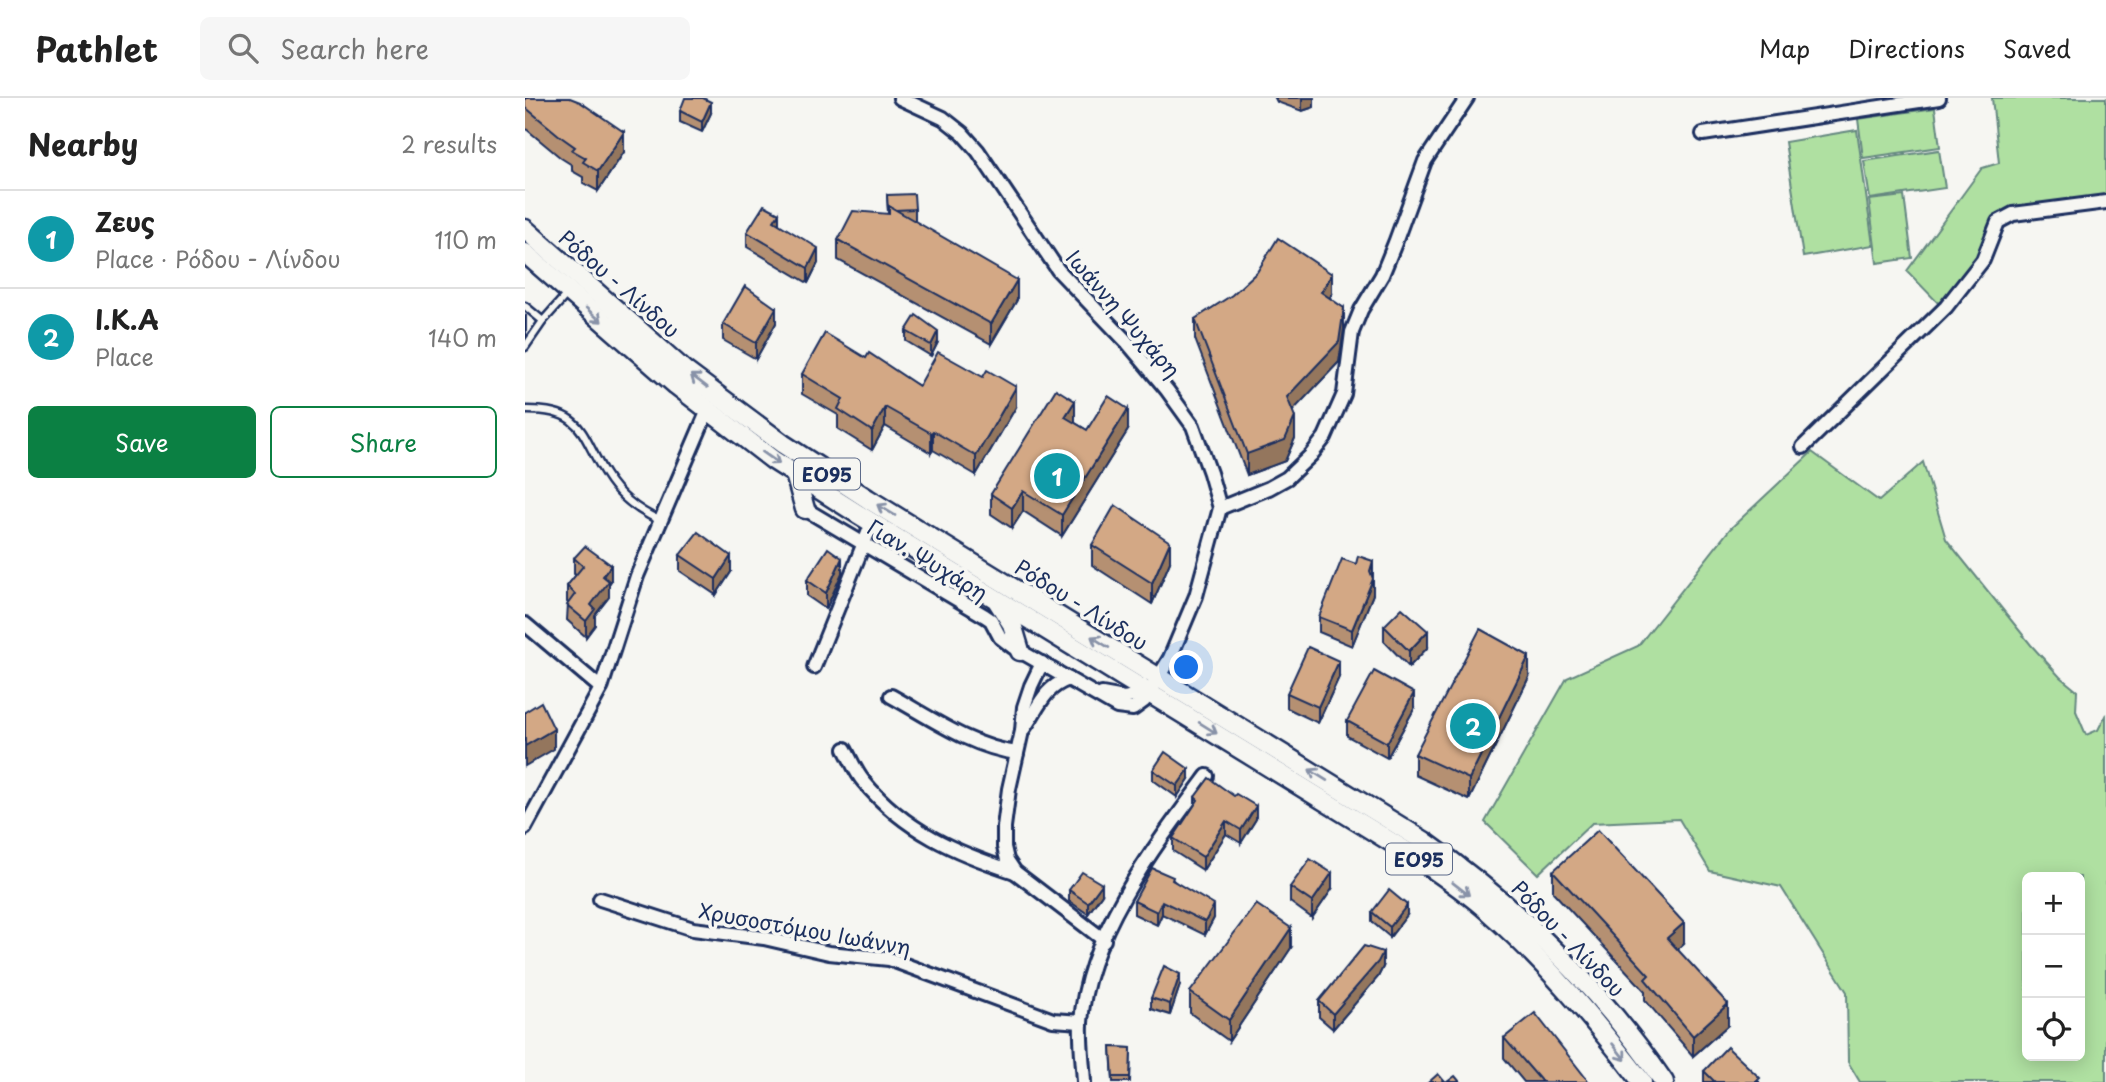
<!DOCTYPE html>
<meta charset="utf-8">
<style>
:root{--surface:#fff;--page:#f6f6f6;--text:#222;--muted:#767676;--line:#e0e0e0;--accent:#0b8043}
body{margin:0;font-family:"Playpen Sans",sans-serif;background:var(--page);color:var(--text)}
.controls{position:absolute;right:21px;bottom:21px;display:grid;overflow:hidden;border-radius:10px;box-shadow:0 4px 18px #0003}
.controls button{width:63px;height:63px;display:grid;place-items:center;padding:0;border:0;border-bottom:2px solid var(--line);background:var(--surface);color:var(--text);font:35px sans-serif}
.you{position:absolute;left:662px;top:570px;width:24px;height:24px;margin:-18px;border:5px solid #fff;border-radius:50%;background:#1a73e8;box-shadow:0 0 0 10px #1a73e833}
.badge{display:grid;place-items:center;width:46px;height:46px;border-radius:50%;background:var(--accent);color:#fff;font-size:23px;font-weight:700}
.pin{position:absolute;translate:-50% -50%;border:4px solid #fff;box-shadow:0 2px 7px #0006}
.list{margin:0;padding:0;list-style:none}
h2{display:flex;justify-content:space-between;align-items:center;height:91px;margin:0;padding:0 28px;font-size:30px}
h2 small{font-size:23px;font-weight:400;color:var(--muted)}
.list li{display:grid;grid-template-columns:46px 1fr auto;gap:21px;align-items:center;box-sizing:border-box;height:98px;padding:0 28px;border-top:2px solid var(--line)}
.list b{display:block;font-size:26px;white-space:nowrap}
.list p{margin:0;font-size:23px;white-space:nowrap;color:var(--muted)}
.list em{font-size:23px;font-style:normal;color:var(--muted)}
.actions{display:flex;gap:14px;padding:21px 28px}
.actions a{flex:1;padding:16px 0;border:2px solid var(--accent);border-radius:10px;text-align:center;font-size:24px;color:var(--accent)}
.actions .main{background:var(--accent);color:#fff}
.icon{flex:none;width:38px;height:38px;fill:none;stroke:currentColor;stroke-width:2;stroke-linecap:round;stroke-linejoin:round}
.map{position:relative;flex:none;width:1581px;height:984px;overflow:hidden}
header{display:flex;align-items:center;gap:42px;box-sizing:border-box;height:98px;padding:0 35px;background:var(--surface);border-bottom:2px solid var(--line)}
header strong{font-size:33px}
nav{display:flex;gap:38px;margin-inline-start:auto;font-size:24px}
.search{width:490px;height:63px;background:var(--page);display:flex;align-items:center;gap:18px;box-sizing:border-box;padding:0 24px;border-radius:10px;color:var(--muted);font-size:26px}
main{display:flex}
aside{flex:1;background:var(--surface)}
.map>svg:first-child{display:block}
.green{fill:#afe0a1;stroke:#658880;stroke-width:2;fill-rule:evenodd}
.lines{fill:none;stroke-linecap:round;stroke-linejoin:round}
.lane-casing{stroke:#1b2f5e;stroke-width:11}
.street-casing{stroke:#1b2f5e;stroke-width:18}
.primary-casing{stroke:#1b2f5e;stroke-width:23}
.lane{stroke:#f6f6f2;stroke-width:6}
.street{stroke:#f6f6f2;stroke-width:12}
.primary{stroke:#f6f6f2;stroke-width:18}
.wall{fill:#b59072;stroke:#1b2f5e;stroke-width:2}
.shaded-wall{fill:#94765d;stroke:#1b2f5e;stroke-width:2}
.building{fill:#d3a885;stroke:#1b2f5e;stroke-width:2}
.oneway{stroke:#8892a8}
.labels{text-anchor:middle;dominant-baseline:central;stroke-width:7;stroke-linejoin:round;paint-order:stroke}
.shield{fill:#f6f6f2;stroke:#5d6b8a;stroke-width:2}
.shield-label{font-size:19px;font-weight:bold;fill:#1b2f5e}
.street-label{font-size:21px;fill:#1b2f5e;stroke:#f6f6f2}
</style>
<header>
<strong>Pathlet</strong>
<div class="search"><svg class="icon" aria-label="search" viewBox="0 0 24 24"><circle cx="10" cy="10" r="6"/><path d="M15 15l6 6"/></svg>Search here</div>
<nav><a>Map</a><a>Directions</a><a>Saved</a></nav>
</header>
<main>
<aside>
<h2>Nearby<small>2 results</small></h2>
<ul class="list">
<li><span class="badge" style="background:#0f9aa8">1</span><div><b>Ζευς</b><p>Place · Ρόδου - Λίνδου</p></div><em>110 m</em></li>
<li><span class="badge" style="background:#0f9aa8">2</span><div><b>Ι.Κ.Α</b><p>Place</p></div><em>140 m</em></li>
</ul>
<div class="actions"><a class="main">Save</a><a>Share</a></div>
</aside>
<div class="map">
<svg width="1581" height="984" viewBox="0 0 1581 984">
<rect width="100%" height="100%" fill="#f6f6f2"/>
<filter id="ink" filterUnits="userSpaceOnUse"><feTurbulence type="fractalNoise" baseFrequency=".0143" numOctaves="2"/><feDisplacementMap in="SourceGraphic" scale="14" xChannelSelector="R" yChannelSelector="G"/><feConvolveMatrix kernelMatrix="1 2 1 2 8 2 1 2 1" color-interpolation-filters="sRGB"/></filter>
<g filter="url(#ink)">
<g class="green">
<polygon points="1467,0 1581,0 1581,100 1469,123 1455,160 1416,208 1382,173 1457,70 1474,65"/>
<polygon points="1410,10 1415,49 1338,60 1333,21"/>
<polygon points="1332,32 1348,147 1278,159 1260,44"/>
<polygon points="1414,52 1420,90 1345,101 1339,63"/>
<polygon points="1379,98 1387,160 1352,165 1344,102"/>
<path d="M1287 354 1354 403 1398 364 1421 441 1506 547 1535 579 1552 593 1551 613 1561 637 1573 632 1581 616V984H1335L1323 964 1322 894 1256 789 1185 773 1154 721 1067 725 1013 776 960 724 1042 580 1113 548 1205 431ZM1502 779H1555V958H1502Z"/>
</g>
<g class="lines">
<defs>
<g id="lane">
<polyline points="0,208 18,223"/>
<polyline points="0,249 18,223 42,196"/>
<path d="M0 312C60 311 55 337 81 377 94 398 112 412 134 422"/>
</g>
<g id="street">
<polyline points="1178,36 1414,0"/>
<polyline points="1278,349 1421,209 1458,162 1473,124 1488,116 1581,104"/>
<polyline points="695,410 744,390 762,380 786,357 800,339 819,296 827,234 836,212 857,177 870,145 900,63 942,0"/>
<polyline points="280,411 460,518 466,522 475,539 488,549 592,609 608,611 619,603 645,560 671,498 695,410 685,375 668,328 642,292 601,243 533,172 453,53 437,35 418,20 375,0"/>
<polyline points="0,526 76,590"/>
<polyline points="517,565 506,588 499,609 497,633 484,691 479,729 479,749 482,762 490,774 579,842"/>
<polyline points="289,569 347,425"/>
<polyline points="577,596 599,600 624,594"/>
<path d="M366 598C406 620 446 649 492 655"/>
<path d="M497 633C513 612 517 590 544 581"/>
<path d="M320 651C326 662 331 675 339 684 380 733 431 755 490 774"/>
<polyline points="0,730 76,590 112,478 183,312"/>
<polyline points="75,801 168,831 239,840 304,855 364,861 528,922 556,924"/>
<path d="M559 984C558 965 555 944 556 925 561 837 631 746 682 678"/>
</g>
<g id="primary">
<path d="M0 131 160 273 258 346 343 401 899 743C992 809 1074 889 1139 984"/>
<path d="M0 155 151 287 248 362 333 416 889 758C914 775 940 792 963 813 1021 864 1070 923 1117 984"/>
<polyline points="270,376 280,411"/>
<polyline points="473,504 487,526 495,553"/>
</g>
</defs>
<use href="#lane" class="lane-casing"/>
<use href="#street" class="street-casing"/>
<use href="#primary" class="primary-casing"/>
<use href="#lane" class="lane"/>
<use href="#street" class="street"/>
<use href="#primary" class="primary"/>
</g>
<g class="wall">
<polygon points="0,0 99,54 73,93 58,85 58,79 47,73 47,67 36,60 0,30"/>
<polygon points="750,0 789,0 789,9 777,13 752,4"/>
<polygon points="155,13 186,15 177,34 155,24"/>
<polygon points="362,97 390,111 390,122 387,122 492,202 466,246 313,162 313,142 363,116"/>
<polygon points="254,126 293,165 283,185 222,149 222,134"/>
<polygon points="807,196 805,200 819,231 814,264 767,313 770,340 760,363 722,377 670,241 670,221"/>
<polygon points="251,225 231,261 198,242 198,226"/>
<polygon points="381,233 413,244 406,258 381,243"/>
<polygon points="341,260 394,288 491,309 451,377 408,352 406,355 360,328 347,352 313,331 313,317 277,296 277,276"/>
<polygon points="549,324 562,332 603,332 537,438 498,413 487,430 466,416 466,396"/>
<polygon points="567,447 645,464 627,506 567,467"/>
<polygon points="155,457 206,474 191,497 155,473"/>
<polygon points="49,460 86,483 84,486 84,499 70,517 70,527 61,539 42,522 43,505 42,504 42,488 51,477 49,476"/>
<polygon points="317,475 301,511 282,498 282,482"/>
<polygon points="848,480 848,496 827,548 794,534 794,519"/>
<polygon points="859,528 903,549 884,569 859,543"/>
<polygon points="814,579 793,625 762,610 762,595"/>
<polygon points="1004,579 944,702 890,677 890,656"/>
<polygon points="889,611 862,660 822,638 822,623"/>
<polygon points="628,672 664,681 652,699 628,682"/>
<polygon points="670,699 731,721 716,745 701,736 678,772 648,753 648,740 670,707"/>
<polygon points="1028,773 1159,845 1152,851 1203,927 1168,958 1120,902 1120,893 1028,794"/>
<polygon points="648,782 689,820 680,837 637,816 632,827 609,816 609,803"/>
<polygon points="765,789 807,791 787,820 765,804"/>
<polygon points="544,792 577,796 563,816 544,803"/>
<polygon points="847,814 882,817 865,839 847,824"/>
<polygon points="766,850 704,943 665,915 665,894"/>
<polygon points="858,869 853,879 808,931 794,919 794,903"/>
<polygon points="655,887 645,917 626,911 626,900"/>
<polygon points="979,940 1064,984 999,984 979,960"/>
<polygon points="586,949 606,950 605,984 588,984"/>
<polygon points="1179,973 1235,984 1179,984"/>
</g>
<g class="shaded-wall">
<polygon points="777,0 789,0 789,9 777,13"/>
<polygon points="186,4 186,15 177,34 177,24"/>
<polygon points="99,34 99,54 73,93 73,73"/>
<polygon points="254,115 254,131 249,123"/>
<polygon points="293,150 293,165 283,185 283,170"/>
<polygon points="807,176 807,196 796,214 796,194"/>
<polygon points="492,182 492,202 466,246 466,226"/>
<polygon points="251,210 251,225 231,261 231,245"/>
<polygon points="819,210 819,231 814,264 762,319 762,299"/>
<polygon points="1,217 1,237 0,239 0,219"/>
<polygon points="413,233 413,244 406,258 406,247"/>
<polygon points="491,289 491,309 451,377 451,358"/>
<polygon points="550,303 550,324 540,339 540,319"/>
<polygon points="360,309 360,328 347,352 347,333"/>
<polygon points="603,311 603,332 537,438 537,417"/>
<polygon points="770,319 770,340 760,363 722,377 722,356"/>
<polygon points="408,333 408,352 406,355 406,335"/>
<polygon points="498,393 498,413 487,430 487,410"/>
<polygon points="645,444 645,464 627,506 627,485"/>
<polygon points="206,458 206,474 191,497 191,481"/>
<polygon points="317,460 317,475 301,511 301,495"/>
<polygon points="848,463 848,479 845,489 845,473"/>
<polygon points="86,467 86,483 84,486 84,499 70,517 70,527 61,539 61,523 66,507 78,478"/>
<polygon points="848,481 848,496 827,548 827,532"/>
<polygon points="903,533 903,549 884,569 884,553"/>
<polygon points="1004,558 1004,579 944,702 944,681"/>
<polygon points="814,563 814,579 793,625 793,609"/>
<polygon points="889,595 889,611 862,660 862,645"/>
<polygon points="29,631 29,651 0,668 0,648"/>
<polygon points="664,671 664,681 652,699 652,688"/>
<polygon points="731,708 731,721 716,745 716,732"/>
<polygon points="701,723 701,736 678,772 678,759"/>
<polygon points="807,775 807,791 787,820 787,804"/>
<polygon points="577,786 577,796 563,816 563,805"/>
<polygon points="637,803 637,816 632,827 632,814"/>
<polygon points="689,807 689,820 680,837 680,824"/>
<polygon points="882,807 882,817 865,839 865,829"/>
<polygon points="1159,825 1159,845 1142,861 1142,840"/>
<polygon points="766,830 766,850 704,943 704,922"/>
<polygon points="858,854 858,869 853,879 808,931 808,916"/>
<polygon points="655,876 655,887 645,917 645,906"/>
<polygon points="1203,906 1203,927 1168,958 1168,938"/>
</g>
<g class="building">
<polygon points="0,0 45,0 55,4 99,34 73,73 58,64 61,60 47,52 50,49 36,39 0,9"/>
<polygon points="160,0 178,0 186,4 177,24 155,13"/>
<polygon points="389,96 390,111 370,112 364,108 363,112 362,97"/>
<polygon points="239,107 254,115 249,123 293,150 283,170 222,134"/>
<polygon points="364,108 492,182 466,226 313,142 328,113 364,116"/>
<polygon points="753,140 807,176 796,194 819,210 814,244 762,299 770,319 760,342 722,356 670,221 707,197 732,174"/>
<polygon points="220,188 251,210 231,245 198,226"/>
<polygon points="391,217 413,233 406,247 381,233"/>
<polygon points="300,235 341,260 344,255 394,288 413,254 458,279 462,272 491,289 451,358 408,333 406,335 360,309 347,333 313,311 318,301 277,276"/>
<polygon points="531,291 550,303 540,319 562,332 583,298 603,311 537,417 498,393 487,410 466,396"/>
<polygon points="590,407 645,444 627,485 567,447"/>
<polygon points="173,434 206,458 191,481 155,457"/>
<polygon points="60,448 86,467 78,478 84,483 66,507 70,511 61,523 42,507 50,496 42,488 58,468 49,460"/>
<polygon points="303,450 317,460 301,495 282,482"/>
<polygon points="833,458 848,463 845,473 848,481 827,532 794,519 817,461 831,466"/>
<polygon points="877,510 903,533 884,553 859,528"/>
<polygon points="955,531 1004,558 944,681 890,656"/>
<polygon points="783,549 814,563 793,609 762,595"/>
<polygon points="849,573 889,595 862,645 822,623"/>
<polygon points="16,604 29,631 0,648 0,614"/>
<polygon points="640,654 664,671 652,688 628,672"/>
<polygon points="684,680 709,698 711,696 731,708 716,732 701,723 678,759 648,740 673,702 670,699"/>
<polygon points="1073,732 1159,825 1142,840 1203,906 1168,938 1120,881 1124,877 1028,773"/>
<polygon points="785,761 807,775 787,804 765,789"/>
<polygon points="627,770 648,779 647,782 689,807 680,824 637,803 632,814 609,803"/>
<polygon points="557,774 577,786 563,805 544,792"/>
<polygon points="864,792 882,807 865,829 847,814"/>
<polygon points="731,806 766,830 704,922 665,894"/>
<polygon points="839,848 858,854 853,864 808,916 794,903"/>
<polygon points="639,868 655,876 645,906 626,900"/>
<polygon points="1010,915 1064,984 1017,984 979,940"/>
<polygon points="586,949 606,950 605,979 588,979"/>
<polygon points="1202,949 1235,980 1231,984 1190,984 1179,973"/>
<polygon points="913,976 920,984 904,984"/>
<polygon points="930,978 935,984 922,984"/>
</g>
<defs><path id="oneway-shaft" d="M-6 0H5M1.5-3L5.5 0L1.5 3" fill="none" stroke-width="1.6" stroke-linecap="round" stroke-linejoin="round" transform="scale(1.75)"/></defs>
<g class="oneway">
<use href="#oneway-shaft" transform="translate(69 217) rotate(42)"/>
<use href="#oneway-shaft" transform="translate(174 283) rotate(-143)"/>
<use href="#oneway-shaft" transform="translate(246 360) rotate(35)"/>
<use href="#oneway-shaft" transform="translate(361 412) rotate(-149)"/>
<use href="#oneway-shaft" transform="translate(575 544) rotate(-148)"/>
<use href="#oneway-shaft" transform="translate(683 630) rotate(32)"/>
<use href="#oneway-shaft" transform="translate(793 677) rotate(-148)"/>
<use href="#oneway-shaft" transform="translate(936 791) rotate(38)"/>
<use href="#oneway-shaft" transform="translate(1094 954) rotate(52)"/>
</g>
</g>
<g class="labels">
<g class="shield">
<rect x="269" y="360.5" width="66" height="31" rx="5"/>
<rect x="861" y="745.5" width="66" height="31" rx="5"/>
</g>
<g class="shield-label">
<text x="302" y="376">ΕΟ95</text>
<text x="894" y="761">ΕΟ95</text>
</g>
<g class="street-label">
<text transform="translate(95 185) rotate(41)">Ρόδου - Λίνδου</text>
<text transform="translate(599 215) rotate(49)">Ιωάννη Ψυχάρη</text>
<text transform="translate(403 461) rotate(31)">Γιαν. Ψυχάρη</text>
<text transform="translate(557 506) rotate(32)">Ρόδου - Λίνδου</text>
<text transform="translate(280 830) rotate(10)">Χρυσοστόμου Ιωάννη</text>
<text transform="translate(1044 840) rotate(46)">Ρόδου - Λίνδου</text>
</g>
</g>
</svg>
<div class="controls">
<button>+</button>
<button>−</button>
<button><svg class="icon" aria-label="locate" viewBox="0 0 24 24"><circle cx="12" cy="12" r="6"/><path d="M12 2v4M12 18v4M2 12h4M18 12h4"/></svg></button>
</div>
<div class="you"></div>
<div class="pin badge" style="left:532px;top:378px;background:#0f9aa8">1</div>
<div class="pin badge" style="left:948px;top:628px;background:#0f9aa8">2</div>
</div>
</main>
